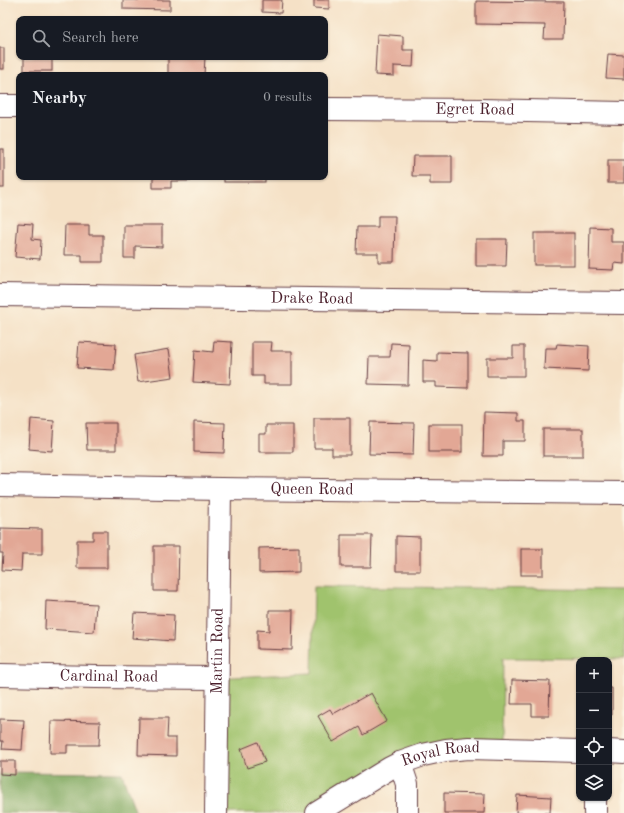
<!DOCTYPE html>
<meta charset="utf-8">
<style>
:root{--surface:#171b24;--page:#20242c;--text:#f1f3f6;--muted:#9ea1a6;--line:#363941}
body{margin:0;font-family:"Old Standard TT",serif;background:var(--page);color:var(--text)}
.controls{position:absolute;right:12px;bottom:12px;display:grid;overflow:hidden;border-radius:8px;box-shadow:0 1px 3px #0004}
.controls button{width:36px;height:36px;display:grid;place-items:center;padding:0;border:0;border-bottom:1px solid var(--line);background:var(--surface);color:var(--text);font:20px sans-serif}
.list{margin:0;padding:0;list-style:none}
h2{display:flex;justify-content:space-between;align-items:center;height:52px;margin:0;padding:0 16px;font-size:17px}
h2 small{font-size:13px;font-weight:400;color:var(--muted)}
.icon{flex:none;width:22px;height:22px;fill:none;stroke:currentColor;stroke-width:2;stroke-linecap:round;stroke-linejoin:round}
.map{position:relative;flex:none;width:624px;height:813px;overflow:hidden}
.search{position:absolute;background:var(--surface);box-shadow:0 1px 3px #0004;left:16px;top:16px;width:312px;height:44px;display:flex;align-items:center;gap:10px;box-sizing:border-box;padding:0 14px;border-radius:8px;color:var(--muted);font-size:15px}
.panel{position:absolute;background:var(--surface);box-shadow:0 1px 3px #0004;left:16px;top:72px;width:312px;height:108px;border-radius:8px}
.map>svg:first-child{display:block}
.green{fill:#a0c36d;stroke:#75714c}
.forest{fill:#80a960;stroke:#656446}
.building{fill:#e2a795}
.lines{fill:none;stroke-linecap:round;stroke-linejoin:round}
.minor-casing{stroke:#643c42;stroke-width:24}
.minor{stroke:#fff;stroke-width:22}
.labels{text-anchor:middle;dominant-baseline:central;stroke-width:4;stroke-linejoin:round;paint-order:stroke}
.street-label{font-size:16px;fill:#4a1f2b;stroke:#fcf5e5}
</style>
<div class="map">
<svg width="624" height="813" viewBox="0 0 624 813">
<rect width="100%" height="100%" fill="#fcf5e5"/>
<filter id="ink" filterUnits="userSpaceOnUse"><feTurbulence type="fractalNoise" baseFrequency=".025" numOctaves="2"/><feDisplacementMap in="SourceGraphic" scale="8" xChannelSelector="R" yChannelSelector="G"/><feConvolveMatrix kernelMatrix="1 2 1 2 8 2 1 2 1" color-interpolation-filters="sRGB"/></filter>
<filter id="wash" filterUnits="userSpaceOnUse"><feTurbulence type="fractalNoise" baseFrequency=".012" numOctaves="4" result="noise"/><feDisplacementMap in="SourceGraphic" scale="16" xChannelSelector="R" yChannelSelector="G"/><feGaussianBlur stdDeviation="0.9" result="paint"/><feColorMatrix in="noise" values="0 0 0 0 0 0 0 0 0 0 0 0 0 0 0 0 0 1.4 0 .05"/><feComposite in="paint" operator="in"/></filter>
<g filter="url(#wash)">
<rect width="100%" height="100%" fill="#f5e1c6"/>
<polygon class="green" points="314,586 624,590 624,659 503,658 502,746 438,749 323,813 217,813 214,678 312,673"/>
<polygon class="forest" points="0,772 122,773 136,813 0,813"/>
<g id="blocks">
<g class="building">
<polygon points="123,0 170,0 170,10 123,9"/>
<polygon points="262,0 282,0 281,13 262,12"/>
<polygon points="314,0 329,0 329,9 314,8"/>
<polygon points="476,1 564,2 563,39 544,39 545,25 476,24"/>
<polygon points="377,34 403,36 403,50 414,50 413,67 394,66 394,76 375,75"/>
<rect x="0" y="48" width="4" height="21"/>
<polygon points="608,54 624,55 624,79 606,78"/>
<rect x="24" y="57" width="28" height="14"/>
<polygon points="168,57 205,57 204,75 168,74"/>
<rect x="0" y="149" width="4" height="39"/>
<polygon points="413,156 452,156 452,184 430,184 430,176 412,176"/>
<rect x="608" y="160" width="16" height="23"/>
<polygon points="153,177 191,177 191,181 171,181 171,188 153,188"/>
<rect x="224" y="177" width="41" height="5"/>
<polygon points="378,216 395,216 394,262 378,262 378,253 356,253 357,227 378,227"/>
<polygon points="18,223 33,224 32,239 41,240 40,259 15,257"/>
<polygon points="65,225 89,225 89,235 103,235 103,262 82,262 82,255 64,255"/>
<polygon points="124,225 162,225 162,247 135,246 135,258 124,258"/>
<polygon points="590,227 611,228 611,242 624,242 624,264 614,263 613,270 589,269"/>
<rect x="534" y="233" width="40" height="32"/>
<polygon points="476,239 507,239 506,266 476,266"/>
<polygon points="214,341 232,342 230,384 193,382 195,350 213,352"/>
<polygon points="79,342 116,344 114,370 77,368"/>
<polygon points="252,342 272,342 271,351 292,351 292,384 264,384 264,376 252,376"/>
<polygon points="391,343 409,344 408,385 368,384 369,357 390,357"/>
<polygon points="557,344 589,346 588,371 544,369 545,348 556,348"/>
<polygon points="513,346 524,346 524,376 487,376 487,358 513,358"/>
<polygon points="169,349 173,377 138,382 134,355"/>
<polygon points="437,352 468,353 468,388 436,387 436,382 423,382 423,360 437,361"/>
<polygon points="484,412 518,413 518,421 525,421 525,441 503,441 503,456 483,456"/>
<polygon points="314,418 350,418 350,455 332,455 332,448 314,448"/>
<polygon points="31,419 54,421 52,451 29,449"/>
<polygon points="194,422 225,423 224,453 194,452"/>
<polygon points="370,422 414,423 413,455 369,454"/>
<polygon points="86,423 116,423 116,450 87,450"/>
<rect x="429" y="424" width="33" height="28"/>
<polygon points="266,425 293,425 293,452 259,452 259,434 266,434"/>
<rect x="543" y="429" width="40" height="27"/>
<polygon points="0,528 42,529 42,554 22,554 21,571 2,570 3,553 0,553"/>
<polygon points="93,531 107,531 107,568 77,568 77,540 93,540"/>
<polygon points="341,535 372,535 371,567 341,567"/>
<polygon points="396,536 420,537 420,571 396,571"/>
<polygon points="154,546 179,546 178,591 154,591"/>
<polygon points="299,547 299,572 259,573 259,548"/>
<rect x="521" y="549" width="22" height="26"/>
<polygon points="46,601 96,604 94,632 45,629"/>
<polygon points="269,610 293,610 292,650 257,649 257,630 269,631"/>
<polygon points="134,613 174,615 173,641 132,638"/>
<polygon points="512,680 550,681 549,716 532,716 532,704 511,704"/>
<polygon points="609,688 612,688 612,715 609,714"/>
<polygon points="371,693 387,721 363,735 359,727 333,742 318,716 330,709 333,714"/>
<polygon points="139,718 168,718 167,738 176,738 176,756 138,755"/>
<polygon points="0,719 24,720 22,750 2,749 3,741 0,741"/>
<polygon points="51,721 100,722 99,745 67,745 67,753 50,753"/>
<polygon points="258,742 265,762 247,768 241,749"/>
<polygon points="0,761 15,761 15,775 0,774"/>
<polygon points="444,793 485,794 484,813 444,813"/>
<polygon points="517,795 551,797 550,813 516,813"/>
</g>
</g>
</g>
<g filter="url(#ink)">
<use href="#blocks" fill-opacity="0" stroke="#643c42" stroke-width="1"/>
<g class="lines">
<defs>
<g id="minor">
<polyline points="0,106 19,106"/>
<path id="s1" d="M325 109 481 110 624 113"/>
<path id="s2" d="M0 295 624 303"/>
<path id="s3" d="M0 485 220 489 624 493"/>
<path id="s4" d="M0 675 96 677 217 678"/>
<polyline points="609,751 624,752"/>
<polyline points="400,763 407,784 407,813"/>
<path id="s5" d="M216 813 220 489"/>
<path id="s6" d="M317 813 390 768 400 763 423 755 446 750 469 748 579 751"/>
<polyline points="595,813 595,798"/>
</g>
</defs>
<use href="#minor" class="minor-casing"/>
<use href="#minor" class="minor"/>
</g>
</g>
<g class="labels">
<g class="street-label">
<text stroke="none"><textPath href="#s1" startOffset="150">Egret Road</textPath></text>
<text stroke="none"><textPath href="#s2" startOffset="312">Drake Road</textPath></text>
<text stroke="none"><textPath href="#s3" startOffset="312">Queen Road</textPath></text>
<text stroke="none"><textPath href="#s5" startOffset="162">Martin Road</textPath></text>
<text stroke="none"><textPath href="#s4" startOffset="109">Cardinal Road</textPath></text>
<text stroke="none"><textPath href="#s6" startOffset="139">Royal Road</textPath></text>
</g>
</g>
</svg>
<div class="controls">
<button>+</button>
<button>−</button>
<button><svg class="icon" aria-label="locate" viewBox="0 0 24 24"><circle cx="12" cy="12" r="6"/><path d="M12 2v4M12 18v4M2 12h4M18 12h4"/></svg></button>
<button><svg class="icon" aria-label="layers" viewBox="0 0 24 24"><path d="M12 4l9 5-9 5-9-5zM3 14l9 5 9-5"/></svg></button>
</div>
<div class="search"><svg class="icon" aria-label="search" viewBox="0 0 24 24"><circle cx="10" cy="10" r="6"/><path d="M15 15l6 6"/></svg>Search here</div>
<section class="panel">
<h2>Nearby<small>0 results</small></h2>
<ul class="list">
</ul>
</section>
</div>
